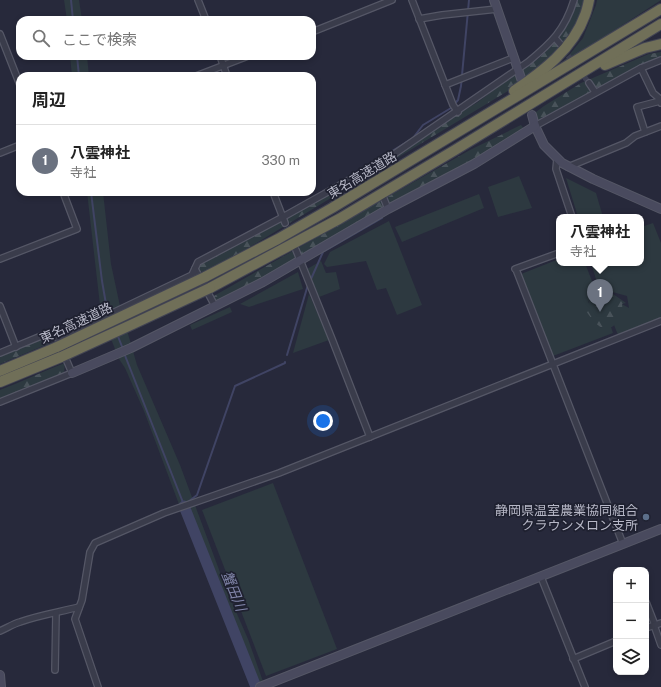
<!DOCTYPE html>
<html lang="ja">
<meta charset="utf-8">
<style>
:root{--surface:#fff;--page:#f2f2f2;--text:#222;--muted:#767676;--line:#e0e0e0;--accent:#56597c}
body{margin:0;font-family:"Public Sans","Noto Sans JP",sans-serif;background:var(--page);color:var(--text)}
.controls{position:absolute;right:12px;bottom:12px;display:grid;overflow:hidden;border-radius:8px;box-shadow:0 2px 6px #0003}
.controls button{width:36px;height:36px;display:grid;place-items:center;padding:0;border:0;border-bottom:1px solid var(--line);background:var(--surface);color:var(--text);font:20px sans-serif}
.you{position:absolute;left:323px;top:421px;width:14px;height:14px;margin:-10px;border:3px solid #fff;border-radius:50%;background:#1a73e8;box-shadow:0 0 0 6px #1a73e833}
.badge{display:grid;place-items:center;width:26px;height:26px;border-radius:50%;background:var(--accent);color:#fff;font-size:13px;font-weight:700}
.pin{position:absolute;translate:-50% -33px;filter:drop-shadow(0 1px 2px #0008)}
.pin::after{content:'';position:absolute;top:21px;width:14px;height:12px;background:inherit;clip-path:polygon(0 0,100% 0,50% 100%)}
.popup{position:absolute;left:556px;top:214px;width:88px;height:52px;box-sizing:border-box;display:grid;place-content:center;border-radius:8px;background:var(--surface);filter:drop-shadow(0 1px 3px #0005);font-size:13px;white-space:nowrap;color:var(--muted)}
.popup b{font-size:15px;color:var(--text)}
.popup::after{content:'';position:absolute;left:50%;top:100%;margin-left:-8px;border:8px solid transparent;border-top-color:var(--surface)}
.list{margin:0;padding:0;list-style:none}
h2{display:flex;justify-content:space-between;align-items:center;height:52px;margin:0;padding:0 16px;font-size:17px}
h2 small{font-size:13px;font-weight:400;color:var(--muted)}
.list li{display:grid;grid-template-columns:26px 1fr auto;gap:12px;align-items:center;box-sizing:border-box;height:72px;padding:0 16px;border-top:1px solid var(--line)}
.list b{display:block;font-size:15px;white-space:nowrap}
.list p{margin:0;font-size:13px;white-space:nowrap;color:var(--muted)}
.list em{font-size:13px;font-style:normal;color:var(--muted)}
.icon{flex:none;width:22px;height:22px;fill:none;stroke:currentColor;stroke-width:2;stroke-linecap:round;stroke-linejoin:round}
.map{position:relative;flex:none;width:661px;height:687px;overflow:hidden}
.search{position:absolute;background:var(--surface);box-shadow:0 2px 6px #0003;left:16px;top:16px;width:300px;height:44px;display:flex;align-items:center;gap:10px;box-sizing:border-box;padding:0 14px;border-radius:12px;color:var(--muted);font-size:15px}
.panel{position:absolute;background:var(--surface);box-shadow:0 2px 6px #0003;left:16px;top:72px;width:300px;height:124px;border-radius:12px}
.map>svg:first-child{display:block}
.green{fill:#2d3940}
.forest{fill:url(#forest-firs)}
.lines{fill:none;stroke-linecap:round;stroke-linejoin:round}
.stream{stroke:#404464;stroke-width:2}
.river{stroke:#404464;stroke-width:11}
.street-tunnel{stroke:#3c3e50;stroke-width:5.5;stroke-dasharray:5.5 3;stroke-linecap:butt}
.street-casing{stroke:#555766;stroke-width:8}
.secondary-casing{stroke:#555766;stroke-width:10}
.highway-casing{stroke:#424453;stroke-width:12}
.street{stroke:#3a3c4b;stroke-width:5.5}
.secondary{stroke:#494a5e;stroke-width:8}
.highway{stroke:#706f58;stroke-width:10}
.highway-bridge-casing{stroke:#424453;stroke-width:12;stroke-linecap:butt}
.highway-bridge{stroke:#706f58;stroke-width:10}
.service-dot{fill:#5c6f8a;stroke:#1f2130;stroke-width:1.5}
.labels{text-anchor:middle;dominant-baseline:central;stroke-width:3.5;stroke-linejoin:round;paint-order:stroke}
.street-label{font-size:13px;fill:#b6b7c6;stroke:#1f2130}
.poi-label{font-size:13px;fill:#b6b7c6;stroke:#1f2130;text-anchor:end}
.water-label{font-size:14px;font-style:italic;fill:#8286aa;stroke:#1f2130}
</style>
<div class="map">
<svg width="661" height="687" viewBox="0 0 661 687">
<defs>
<pattern id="forest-firs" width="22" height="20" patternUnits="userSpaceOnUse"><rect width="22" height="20" fill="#2d3940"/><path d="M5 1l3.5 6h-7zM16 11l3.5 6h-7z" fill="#49535a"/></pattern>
</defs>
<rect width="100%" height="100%" fill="#27293b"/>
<g class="green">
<polygon points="64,0 79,0 82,20 67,20"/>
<polygon points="597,0 661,0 560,66 583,38 596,5"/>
<polygon points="70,56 87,56 89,76 72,76"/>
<polygon points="519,176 532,208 498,217 488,187"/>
<polygon points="566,178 596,193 603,217 578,217"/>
<polygon points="87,192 103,192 111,264 120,306 137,365 180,465 227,591 248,639 265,687 252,687 183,515 144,411 125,368 119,359 101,314"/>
<polygon points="479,194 484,208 402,242 395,227"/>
<polygon points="389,221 422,305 397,315 386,288 377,290 366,261 327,267 324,264 330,252"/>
<polygon points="653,223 661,243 661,318 618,335 614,325 617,322 622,304 629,308 627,296 616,293 599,289 591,263 641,263 641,227"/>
<polygon points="559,259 559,263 585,263 597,294 588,302 601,328 611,327 613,333 553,356 521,274"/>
<polygon points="321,261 326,273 336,272 340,289 319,297 307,269"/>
<polygon points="298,272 303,289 249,307 240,304"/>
<polygon points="309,294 329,340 293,353"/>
<polygon points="230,307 232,312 192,330 190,325"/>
<polygon points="273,483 337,649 266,676 202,510"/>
</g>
<g class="forest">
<polygon points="573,0 588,0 568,43 524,84 517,69 538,59 559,38"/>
<polygon points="661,52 661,58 649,61 538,120 532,115 544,106 581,83 649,54"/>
<polygon points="516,73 521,83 210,271 201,272 198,269 198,262 362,173 478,102"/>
<polygon points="521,125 525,130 479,157 215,306 212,297 470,150"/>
<path d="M613 294 626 303 622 304 623 315C617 323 613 329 603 329L594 322 586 311C589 294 597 295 613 294Z"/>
<polygon points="46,336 50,338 51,341 50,343 0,364 0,356"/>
<path d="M65 363 64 373 50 379 0 399V390C22 382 43 371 65 363Z"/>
</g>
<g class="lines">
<g class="stream">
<polyline points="71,0 73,20"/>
<polyline points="77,56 79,76"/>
<polyline points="413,138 423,125 451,108 458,100 461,86 469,0"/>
<polyline points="384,156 410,140"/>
<polyline points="91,192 102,281 106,304 110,313"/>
<polyline points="117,334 123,349"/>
<polyline points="124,353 184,505"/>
<polyline points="287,355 307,288 323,252 382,218"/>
<polyline points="188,502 197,495 235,386 285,363 285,362"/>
</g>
<polyline class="river" points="184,506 256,687"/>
<polyline class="street-tunnel" points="563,49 589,83"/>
<defs>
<g id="street">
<polyline points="198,0 206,20"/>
<polyline points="412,0 453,105 458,112"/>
<polyline points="419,19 442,15 497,9"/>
<polyline points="312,32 392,0"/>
<polyline points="0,34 20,85"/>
<polyline points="555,38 561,45"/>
<polyline points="220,56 227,76"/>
<polyline points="641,68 653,93 660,99 661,103"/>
<polyline points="196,76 248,56"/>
<polyline points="589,83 595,92"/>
<polyline points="445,85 513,58"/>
<polyline points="535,126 641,68 661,60"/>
<polyline points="645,132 637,107 660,101"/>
<polyline points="0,153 20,145"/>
<polyline points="557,159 556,169 572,217"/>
<polyline points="568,167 626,143 635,136 661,126"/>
<polyline points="370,168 374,174"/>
<polyline points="273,192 285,223"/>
<polyline points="384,199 388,209"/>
<polyline points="296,250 332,339 370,437"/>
<polyline points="0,259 77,229 63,192"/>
<polyline points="195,269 215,306"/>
<polyline points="515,269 559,253"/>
<polyline points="517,272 623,544"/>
<polyline points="0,306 16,347"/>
<path d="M0 353 46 334H51L57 338 106 316 192 275 198 262 283 217 390 157 528 62C551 43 565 30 574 0"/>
<polyline points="0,402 72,373 59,343"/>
<polyline points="541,577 585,687"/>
<polyline points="646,602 655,625"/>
<polyline points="654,625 661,645"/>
<polyline points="646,628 661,623"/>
<path d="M0 631C7 628 13 624 20 622 39 615 60 612 79 607"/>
<polyline points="573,659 616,641"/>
<polyline points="55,670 56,613"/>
<polyline points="98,687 75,619 82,600 90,552 95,543 164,513 279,473 661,321"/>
</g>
<g id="secondary">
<polyline points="494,0 522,81"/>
<polyline points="532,115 535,126 544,145 562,163 593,179 661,209"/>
<polyline points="72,373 131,348 263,282 388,209 474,164 535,126"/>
<polyline points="0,675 1,687"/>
<polyline points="260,687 661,529"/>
</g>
<g id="highway">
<polyline points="605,65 645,48 661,44"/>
<path d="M514 91C542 72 573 49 585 15 587 10 588 5 589 0"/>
<polyline points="205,277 278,239 332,208 661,9"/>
<polyline points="210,288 283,249 339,219 455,150 661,24"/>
<polyline points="0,371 57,347"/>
<polyline points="0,382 61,357"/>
</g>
</defs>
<use href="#street" class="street-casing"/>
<use href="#secondary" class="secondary-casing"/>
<use href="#highway" class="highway-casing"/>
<use href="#street" class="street"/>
<use href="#secondary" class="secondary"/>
<use href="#highway" class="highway"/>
<defs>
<g id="highway-bridge">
<polyline points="57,347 205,277"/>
<polyline points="61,357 133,324 210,288"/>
</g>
</defs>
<use href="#highway-bridge" class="highway-bridge-casing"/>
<use href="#highway-bridge" class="highway-bridge"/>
</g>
<circle class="service-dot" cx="646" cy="517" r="4"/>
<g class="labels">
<g class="street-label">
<text transform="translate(362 175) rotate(-31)">東名高速道路</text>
<text transform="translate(76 323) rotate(-25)">東名高速道路</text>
</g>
<g class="poi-label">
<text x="638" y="510">静岡県温室農業協同組合<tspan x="638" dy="15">クラウンメロン支所</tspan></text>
</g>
<g class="water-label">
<text transform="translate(234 591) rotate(68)">蟹田川</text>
</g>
</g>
</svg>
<div class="controls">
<button>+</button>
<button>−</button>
<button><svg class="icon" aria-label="layers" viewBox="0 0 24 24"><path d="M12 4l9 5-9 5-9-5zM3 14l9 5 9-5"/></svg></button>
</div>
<div class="you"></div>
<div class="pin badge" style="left:600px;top:312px;background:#6b7280">1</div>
<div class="popup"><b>八雲神社</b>寺社</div>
<div class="search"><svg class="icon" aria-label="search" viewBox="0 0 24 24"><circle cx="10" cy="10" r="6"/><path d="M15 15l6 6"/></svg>ここで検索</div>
<section class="panel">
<h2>周辺<small></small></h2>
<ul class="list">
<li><span class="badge" style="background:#6b7280">1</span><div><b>八雲神社</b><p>寺社</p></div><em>330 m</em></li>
</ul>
</section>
</div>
